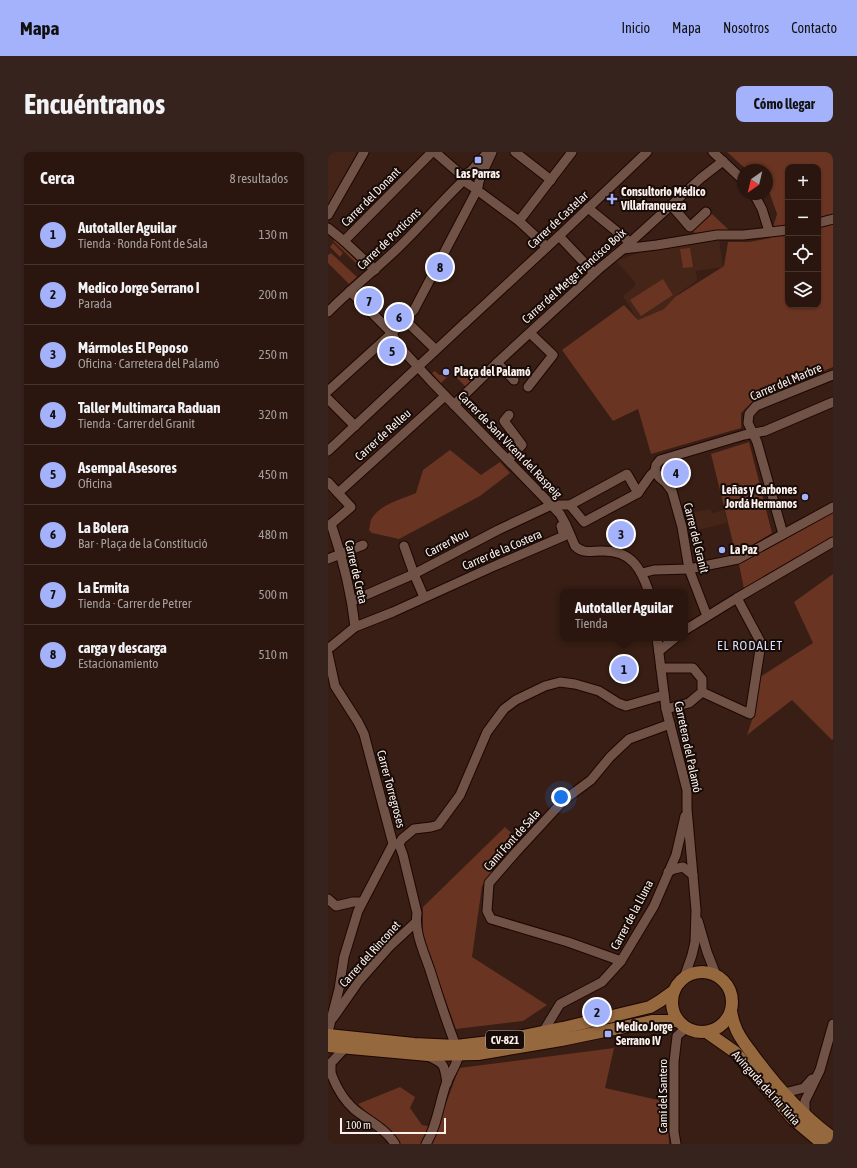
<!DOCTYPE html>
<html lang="es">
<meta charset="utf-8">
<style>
:root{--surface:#2a160f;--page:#36231d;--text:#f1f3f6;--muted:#a59f9e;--line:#46352f;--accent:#a4b2fc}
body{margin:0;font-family:"Asap Condensed",sans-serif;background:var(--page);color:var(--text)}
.controls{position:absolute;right:12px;top:12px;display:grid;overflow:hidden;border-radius:8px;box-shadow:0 1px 3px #0004}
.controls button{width:36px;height:36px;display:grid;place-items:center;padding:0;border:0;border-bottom:1px solid var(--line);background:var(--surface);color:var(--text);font:20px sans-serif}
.compass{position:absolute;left:409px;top:12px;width:36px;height:36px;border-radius:50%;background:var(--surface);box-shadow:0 1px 3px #0004;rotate:214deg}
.scale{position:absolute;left:12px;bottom:10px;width:106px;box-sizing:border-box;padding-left:4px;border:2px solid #fcf1ed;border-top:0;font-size:11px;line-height:14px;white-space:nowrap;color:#fcf1ed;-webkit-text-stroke:3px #170b07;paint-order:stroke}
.you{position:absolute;left:233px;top:645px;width:14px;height:14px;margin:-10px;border:3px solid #fff;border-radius:50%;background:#1a73e8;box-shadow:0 0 0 6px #1a73e833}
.badge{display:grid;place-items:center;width:26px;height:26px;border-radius:50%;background:var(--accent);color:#111;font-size:13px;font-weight:700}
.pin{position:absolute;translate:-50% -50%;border:2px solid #fff;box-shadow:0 1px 4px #0006}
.popup{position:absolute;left:232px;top:437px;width:128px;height:52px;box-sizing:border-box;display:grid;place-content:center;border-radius:8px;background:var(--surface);filter:drop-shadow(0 1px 3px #0005);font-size:13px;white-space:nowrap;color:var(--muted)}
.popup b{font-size:15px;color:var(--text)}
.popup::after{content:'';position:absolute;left:50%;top:100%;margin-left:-8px;border:8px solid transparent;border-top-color:var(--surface)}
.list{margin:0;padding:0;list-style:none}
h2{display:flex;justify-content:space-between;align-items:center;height:52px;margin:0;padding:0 16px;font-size:17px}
h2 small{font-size:13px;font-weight:400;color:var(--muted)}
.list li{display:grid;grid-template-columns:26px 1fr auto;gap:12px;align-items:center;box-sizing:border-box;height:60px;padding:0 16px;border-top:1px solid var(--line)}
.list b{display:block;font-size:15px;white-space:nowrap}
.list p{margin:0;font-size:13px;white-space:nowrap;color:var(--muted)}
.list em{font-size:13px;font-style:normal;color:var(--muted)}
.icon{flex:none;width:22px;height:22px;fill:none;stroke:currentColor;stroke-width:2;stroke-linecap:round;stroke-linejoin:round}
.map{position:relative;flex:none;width:505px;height:992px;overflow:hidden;border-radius:8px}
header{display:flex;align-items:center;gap:24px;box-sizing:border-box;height:56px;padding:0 20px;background:var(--accent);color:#111}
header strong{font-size:19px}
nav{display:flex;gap:22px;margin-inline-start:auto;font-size:14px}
.intro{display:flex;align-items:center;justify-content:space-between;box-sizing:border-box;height:96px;padding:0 24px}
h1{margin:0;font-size:28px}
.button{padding:10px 18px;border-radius:8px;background:var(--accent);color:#111;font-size:14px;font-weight:700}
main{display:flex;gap:24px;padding:0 24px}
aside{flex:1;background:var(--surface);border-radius:8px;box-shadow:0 1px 3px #0004}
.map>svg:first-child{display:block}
.built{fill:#462519}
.green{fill:#693421;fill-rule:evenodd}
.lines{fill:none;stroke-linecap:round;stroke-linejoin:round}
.minor-casing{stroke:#1e0702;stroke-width:11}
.major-casing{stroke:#1e0702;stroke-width:14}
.minor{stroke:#705247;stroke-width:9}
.major{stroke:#96683d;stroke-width:12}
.poi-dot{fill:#a4b2fc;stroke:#170b07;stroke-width:1.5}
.labels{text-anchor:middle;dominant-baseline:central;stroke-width:4;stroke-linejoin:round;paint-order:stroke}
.shield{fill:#170b07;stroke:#b7aca8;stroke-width:1}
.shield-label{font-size:11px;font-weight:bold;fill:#fcf1ed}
.poi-label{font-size:12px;font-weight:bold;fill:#fcf1ed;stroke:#170b07;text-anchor:start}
.street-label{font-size:12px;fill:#fcf1ed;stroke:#170b07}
.neighbourhood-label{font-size:13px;letter-spacing:1px;fill:#d8dffb;stroke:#170b07}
</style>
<header>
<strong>Mapa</strong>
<nav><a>Inicio</a><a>Mapa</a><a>Nosotros</a><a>Contacto</a></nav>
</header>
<div class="intro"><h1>Encuéntranos</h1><a class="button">Cómo llegar</a></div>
<main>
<aside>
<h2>Cerca<small>8 resultados</small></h2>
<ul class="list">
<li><span class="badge">1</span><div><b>Autotaller Aguilar</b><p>Tienda · Ronda Font de Sala</p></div><em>130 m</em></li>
<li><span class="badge">2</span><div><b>Medico Jorge Serrano I</b><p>Parada</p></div><em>200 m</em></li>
<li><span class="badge">3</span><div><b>Mármoles El Peposo</b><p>Oficina · Carretera del Palamó</p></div><em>250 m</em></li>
<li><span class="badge">4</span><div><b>Taller Multimarca Raduan</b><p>Tienda · Carrer del Granit</p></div><em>320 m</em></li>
<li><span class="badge">5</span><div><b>Asempal Asesores</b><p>Oficina</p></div><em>450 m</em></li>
<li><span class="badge">6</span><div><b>La Bolera</b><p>Bar · Plaça de la Constitució</p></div><em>480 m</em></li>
<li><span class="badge">7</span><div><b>La Ermita</b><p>Tienda · Carrer de Petrer</p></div><em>500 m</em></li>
<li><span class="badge">8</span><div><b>carga y descarga</b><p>Estacionamiento</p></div><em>510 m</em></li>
</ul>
</aside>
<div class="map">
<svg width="505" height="992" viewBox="0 0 505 992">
<rect width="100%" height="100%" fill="#381e14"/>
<g class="built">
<polygon points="0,0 29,0 0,53"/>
<polygon points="391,87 395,115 368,119 369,128 350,142 336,157 310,168 295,144 307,134 307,130 288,109 313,100"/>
<polygon points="383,357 384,361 396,358 399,371 361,380 357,362"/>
</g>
<g class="green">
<path d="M399 0H505V215L427 247 413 261V276L323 302 310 257 285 269 234 198 296 153 310 168 336 157 347 145 396 114 400 90H421L442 86 449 62 439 34V18H419ZM460 15H490V153H460Z"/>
<polygon points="384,62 402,79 367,81 364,78"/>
<polygon points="7,88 32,112 31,114 5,89"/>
<polygon points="5,91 15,101 12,105 2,95"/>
<polygon points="362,96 365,115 355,116 352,97"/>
<polygon points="3,101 29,125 21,132 0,111 0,103"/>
<polygon points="335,127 345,143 313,164 302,148"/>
<polygon points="131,216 145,230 139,236 125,222"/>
<polygon points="107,219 111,223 121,223 113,231 104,221"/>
<polygon points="421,290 444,381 408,403 383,302"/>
<path d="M122 298 153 323 172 310 182 321 152 344 71 387 44 381 41 378C42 375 42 369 44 366 53 352 74 347 88 341L95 318Z"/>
<polygon points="505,359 505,388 416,437 411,412"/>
<polygon points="505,422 505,587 504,588 464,548 419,583 426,562 429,527 485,491 466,450"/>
<polygon points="177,675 193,690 154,734 144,805 219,853 195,869 128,877 95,786 95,755"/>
<polygon points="286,896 277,936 339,950 341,992 67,992 62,983 30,952 72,935 87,945 82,956 94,973 109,976 131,916"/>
</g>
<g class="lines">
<defs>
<g id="minor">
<polyline points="107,0 131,21 139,31 145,35 150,34"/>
<polyline points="187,0 223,28"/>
<polyline points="385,0 415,28"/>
<polyline points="149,38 191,69 219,95"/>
<polyline points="426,42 434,57 441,79"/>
<polyline points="343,53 362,75 378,60"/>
<polyline points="260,56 298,87"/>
<polyline points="0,63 36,0"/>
<polyline points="191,69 244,0"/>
<polyline points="490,71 505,67"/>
<polyline points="0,76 16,89 47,118"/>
<polyline points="231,84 266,121"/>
<polyline points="16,89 104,0"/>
<polyline points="295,97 329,93 389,83 415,83 460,78"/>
<path d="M22 139 64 181 69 192 103 229 232 362 238 373 247 394C256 403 265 398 276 399 304 399 313 417 321 440"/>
<path d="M0 160C22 138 47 118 70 96 93 74 113 50 136 28L138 22 143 19 160 0"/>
<polyline points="77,168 106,196"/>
<polyline points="136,172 231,84 319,0"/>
<polyline points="169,211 186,228"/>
<polyline points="200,235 225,203 202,181"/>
<polyline points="0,239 64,181 86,158 149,38 152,26 164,0"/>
<polyline points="0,247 27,274"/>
<polyline points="126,253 171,209 272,116 295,97 373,26 395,9"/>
<polyline points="0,299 139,169"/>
<polyline points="180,308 194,293 176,269 181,263"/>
<polyline points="327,319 328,313 332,308 416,283 437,279 505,250"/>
<polyline points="327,319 331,325 338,331 344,339 354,375 361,417 379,464"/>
<path d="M0 330 23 355 3 372C15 407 23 439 27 475"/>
<polyline points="10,341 117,244"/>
<polyline points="242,353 299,322 310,341"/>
<polyline points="455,382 429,290 420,271 421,262 428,254 505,223"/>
<polyline points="76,394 86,422 96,445"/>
<polyline points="0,407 35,393"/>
<polyline points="314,421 326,418 361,417 410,407 505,355"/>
<polyline points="24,449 86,422 170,378 217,356 223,353 242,353 256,370 310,341 322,324 327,319"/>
<polyline points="357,478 409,446 505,390"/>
<polyline points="329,486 338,557 359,638 359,657 368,758 367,790 364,803 356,826"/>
<polyline points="0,497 27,475 65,460 164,415 236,384 233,374"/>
<polyline points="331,499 347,486"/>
<polyline points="0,502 7,534 30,570 36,582 65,692 71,692"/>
<polyline points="333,516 365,516 374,527 374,540 361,551 338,557"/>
<polyline points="374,540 422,562 433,491 409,446"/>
<polyline points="71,692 74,687 86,677 103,675 110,673 132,643 159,580 176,557 188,548 217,534 232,530 247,532 271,539 290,551 298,554 336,543"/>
<path d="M71 692 75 703 89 761C86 780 96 800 102 818 110 843 118 869 128 894"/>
<polyline points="340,720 346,717 355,715 365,723"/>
<polyline points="0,747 8,754 25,750 34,750"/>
<polyline points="370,769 379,800 388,823"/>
<polyline points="293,809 240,790 163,767 159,759 161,731 188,700 236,648 263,628 282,605 301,587 342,572"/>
<polyline points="5,866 31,829 61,795 88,770"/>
<polyline points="0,880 11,837 16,805 30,759 65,692"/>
<polyline points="215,880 232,852 274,830 293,809 326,754 348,703 357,664"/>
<path d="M100 904C117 912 116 912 119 931"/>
<path d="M0 912C5 929 13 946 27 958 41 969 58 977 67 992"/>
<polyline points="3,919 3,911 17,896"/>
<polyline points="456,941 476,936 484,927"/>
<polyline points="477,963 477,949 492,918 505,872"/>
<path d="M98 992C109 974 111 952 118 932 122 922 128 914 131 903"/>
<polyline points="348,992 346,980 346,910 349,884 358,876"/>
</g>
<g id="major">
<circle cx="374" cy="850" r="30"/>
<path d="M403 859C404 864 405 870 407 874 410 884 417 892 423 900 446 932 473 963 505 986"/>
<polyline points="380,881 407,900 465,967 495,992"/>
<polyline points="0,883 86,892 128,894 170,889 235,876 322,855 332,849 346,839"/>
<polyline points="0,894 100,903 150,902 233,888 325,869 350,869"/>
</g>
</defs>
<use href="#minor" class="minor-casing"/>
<use href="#major" class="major-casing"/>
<use href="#minor" class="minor"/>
<use href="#major" class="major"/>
</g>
<g class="poi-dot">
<rect x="146" y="4" width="8" height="8" rx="2"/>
<path d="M282 41h4v4h4v4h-4v4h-4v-4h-4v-4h4z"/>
<circle cx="118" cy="220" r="4"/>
<circle cx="477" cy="345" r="4"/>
<circle cx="394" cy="398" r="4"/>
<rect x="276" y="878" width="8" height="8" rx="2"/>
</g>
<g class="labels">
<rect class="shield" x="158" y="879" width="38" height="18" rx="3"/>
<g class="shield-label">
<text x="177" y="888">CV-821</text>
</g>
<g class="poi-label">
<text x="150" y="22" text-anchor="middle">Las Parras</text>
<text x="293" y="40">Consultorio Médico<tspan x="293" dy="14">Villafranqueza</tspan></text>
<text x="126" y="220">Plaça del Palamó</text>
<text x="469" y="338" text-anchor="end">Leñas y Carbones<tspan x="469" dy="14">Jordá Hermanos</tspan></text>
<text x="402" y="398">La Paz</text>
<text x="288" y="875">Medico Jorge<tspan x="288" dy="14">Serrano IV</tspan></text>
</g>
<g class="street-label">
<text transform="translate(43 45) rotate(-45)">Carrer del Donant</text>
<text transform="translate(230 68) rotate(-43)">Carrer de Castelar</text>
<text transform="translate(61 87) rotate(-44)">Carrer de Porticons</text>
<text transform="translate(246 124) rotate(-42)">Carrer del Metge Francisco Boix</text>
<text transform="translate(458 230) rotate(-23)">Carrer del Marbre</text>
<text transform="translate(55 283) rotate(-42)">Carrer de Relleu</text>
<text transform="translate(182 293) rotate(46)">Carrer de Sant Vicent del Raspeig</text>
<text transform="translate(368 386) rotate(76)">Carrer del Granit</text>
<text transform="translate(119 391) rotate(-28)">Carrer Nou</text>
<text transform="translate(174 398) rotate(-23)">Carrer de la Costera</text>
<text transform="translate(28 420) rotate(77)">Carrer de Creta</text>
<text transform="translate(360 595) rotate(78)">Carretera del Palamó</text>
<text transform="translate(63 637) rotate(75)">Carrer Torregroses</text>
<text transform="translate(184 688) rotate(-48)">Camí Font de Sala</text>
<text transform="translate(304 763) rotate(-62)">Carrer de la Lluna</text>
<text transform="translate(42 802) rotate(-48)">Carrer del Rinconet</text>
<text transform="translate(438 936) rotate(48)">Avinguda del riu Túria</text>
<text transform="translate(335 944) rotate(-90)">Camí del Santero</text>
</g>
<g class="neighbourhood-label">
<text x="422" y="493">EL RODALET</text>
</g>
</g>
</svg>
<div class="controls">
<button>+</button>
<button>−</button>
<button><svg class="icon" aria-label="locate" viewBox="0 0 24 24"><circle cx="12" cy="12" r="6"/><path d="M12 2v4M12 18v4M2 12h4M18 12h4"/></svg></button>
<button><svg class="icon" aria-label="layers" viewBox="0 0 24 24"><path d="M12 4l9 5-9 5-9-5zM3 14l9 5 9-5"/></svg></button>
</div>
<svg class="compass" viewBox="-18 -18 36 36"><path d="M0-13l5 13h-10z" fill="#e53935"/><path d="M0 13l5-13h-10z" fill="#a59f9e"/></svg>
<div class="scale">100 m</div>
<div class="you"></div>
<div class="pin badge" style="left:296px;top:517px">1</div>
<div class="popup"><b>Autotaller Aguilar</b>Tienda</div>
<div class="pin badge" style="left:269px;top:860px">2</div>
<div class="pin badge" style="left:293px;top:382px">3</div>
<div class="pin badge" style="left:348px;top:321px">4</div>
<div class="pin badge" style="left:64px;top:199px">5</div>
<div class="pin badge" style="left:71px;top:165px">6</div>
<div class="pin badge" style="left:41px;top:149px">7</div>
<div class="pin badge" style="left:112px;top:115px">8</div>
</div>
</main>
